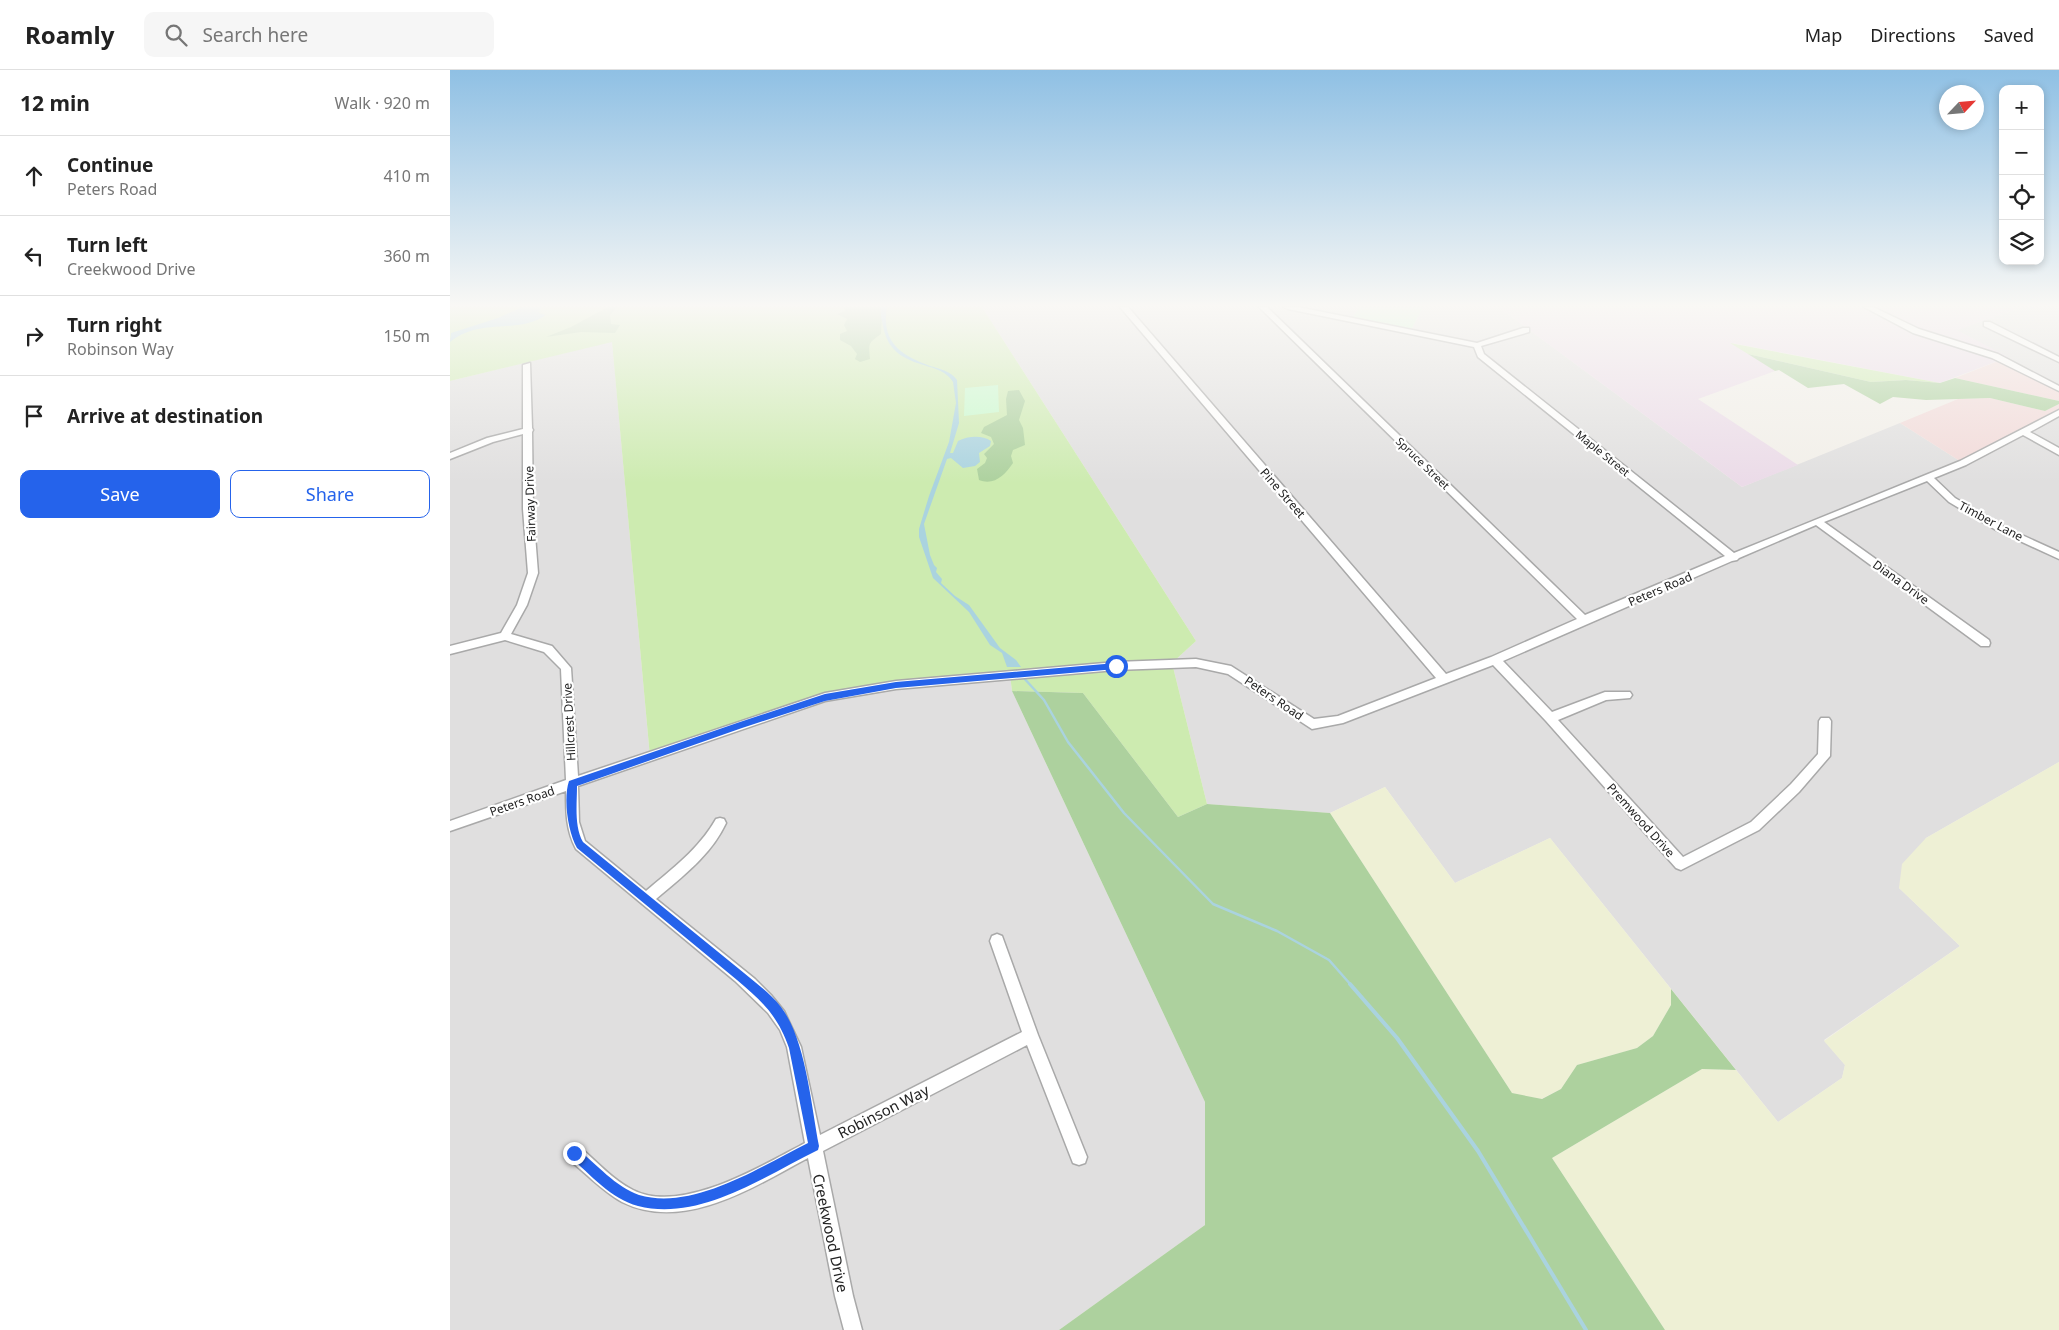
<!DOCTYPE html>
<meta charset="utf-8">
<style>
:root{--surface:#fff;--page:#f6f6f6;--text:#222;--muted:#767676;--line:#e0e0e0;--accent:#2563eb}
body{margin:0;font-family:"Noto Sans",sans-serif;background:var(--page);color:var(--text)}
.controls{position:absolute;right:15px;top:15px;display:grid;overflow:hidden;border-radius:10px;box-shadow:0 2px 8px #0003}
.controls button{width:45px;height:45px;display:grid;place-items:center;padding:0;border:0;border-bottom:1px solid var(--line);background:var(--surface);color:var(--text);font:25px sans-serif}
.compass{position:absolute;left:1489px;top:15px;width:45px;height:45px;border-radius:50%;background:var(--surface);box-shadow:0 2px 8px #0003;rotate:64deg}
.stop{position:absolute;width:15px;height:15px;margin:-11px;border:4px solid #2563eb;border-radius:50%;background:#fff}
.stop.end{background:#2563eb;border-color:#fff;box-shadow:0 1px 5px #0008}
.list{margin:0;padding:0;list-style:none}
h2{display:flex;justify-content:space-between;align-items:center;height:65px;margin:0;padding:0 20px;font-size:21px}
h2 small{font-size:16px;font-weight:400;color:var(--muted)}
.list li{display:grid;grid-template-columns:32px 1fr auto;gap:15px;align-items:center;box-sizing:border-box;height:80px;padding:0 20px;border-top:1px solid var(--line)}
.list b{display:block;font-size:19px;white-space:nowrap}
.list p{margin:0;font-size:16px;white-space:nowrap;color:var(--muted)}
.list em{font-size:16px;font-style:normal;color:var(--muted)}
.actions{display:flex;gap:10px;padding:15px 20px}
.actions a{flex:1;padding:11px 0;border:1px solid var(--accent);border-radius:10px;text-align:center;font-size:18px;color:var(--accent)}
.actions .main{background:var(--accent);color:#fff}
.icon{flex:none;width:28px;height:28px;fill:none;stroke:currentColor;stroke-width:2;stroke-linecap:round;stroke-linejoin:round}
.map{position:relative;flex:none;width:1609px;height:1260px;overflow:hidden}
header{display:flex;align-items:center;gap:30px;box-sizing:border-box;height:70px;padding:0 25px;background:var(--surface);border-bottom:1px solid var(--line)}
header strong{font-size:24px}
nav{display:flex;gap:28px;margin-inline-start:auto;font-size:18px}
.search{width:350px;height:45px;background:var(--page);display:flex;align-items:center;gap:12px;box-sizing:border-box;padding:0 18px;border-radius:10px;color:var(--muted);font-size:19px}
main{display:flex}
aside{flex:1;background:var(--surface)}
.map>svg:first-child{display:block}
.residential{fill:#e0dfdf}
.commercial{fill:#f2dad9}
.industrial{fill:#ebdbe8}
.farmland{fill:#eef0d5}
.grass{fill:#cdebb0}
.forest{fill:#add19e}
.park{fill:#c8facc}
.water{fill:#aad3df}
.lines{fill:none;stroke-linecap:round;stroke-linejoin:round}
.stream-far1{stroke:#aad3df;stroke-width:2.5}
.stream{stroke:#aad3df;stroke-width:4}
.minor-casing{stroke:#a9a9a9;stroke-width:3}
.minor{fill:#fff;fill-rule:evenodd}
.route{fill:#2563eb}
.labels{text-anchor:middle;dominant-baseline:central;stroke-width:4.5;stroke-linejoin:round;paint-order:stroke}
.far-street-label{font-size:11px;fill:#222;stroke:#fff}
.street-label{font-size:12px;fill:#222;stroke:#fff}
.near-street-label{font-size:15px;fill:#222;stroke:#fff}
</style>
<header>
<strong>Roamly</strong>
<div class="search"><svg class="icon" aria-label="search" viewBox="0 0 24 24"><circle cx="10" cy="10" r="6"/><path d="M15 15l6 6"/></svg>Search here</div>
<nav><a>Map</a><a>Directions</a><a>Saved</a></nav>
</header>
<main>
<aside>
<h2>12 min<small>Walk · 920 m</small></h2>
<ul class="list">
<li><svg class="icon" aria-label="ahead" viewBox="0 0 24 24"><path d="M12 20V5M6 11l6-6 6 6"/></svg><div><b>Continue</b><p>Peters Road</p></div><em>410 m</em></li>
<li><svg class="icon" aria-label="left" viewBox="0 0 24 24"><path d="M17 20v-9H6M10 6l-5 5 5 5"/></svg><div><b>Turn left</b><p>Creekwood Drive</p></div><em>360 m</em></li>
<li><svg class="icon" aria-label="right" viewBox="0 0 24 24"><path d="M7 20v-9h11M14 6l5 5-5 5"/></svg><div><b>Turn right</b><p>Robinson Way</p></div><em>150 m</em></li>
<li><svg class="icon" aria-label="arrive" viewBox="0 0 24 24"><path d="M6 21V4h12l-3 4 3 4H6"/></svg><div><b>Arrive at destination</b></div></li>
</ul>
<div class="actions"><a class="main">Save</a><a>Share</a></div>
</aside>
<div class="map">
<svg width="1609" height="1260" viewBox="0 0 1609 1260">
<rect width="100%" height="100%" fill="#f2efe9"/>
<g class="residential">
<polygon points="532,237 910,237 901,250 960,262 973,237 1041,237 1051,239 1292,417 1450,353 1513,393 1609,343 1609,692 1476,768 1449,818 1510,876 1374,970 1395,995 1392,1008 1328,1052 1100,768 1005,813 935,717 880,743 757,734 722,593 746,571"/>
<polygon points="1573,237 1604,237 1609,239 1609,319 1553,289 1557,288 1506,260"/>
<polygon points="162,271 200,687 375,627 560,605 562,621 755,1032 755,1155 609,1260 0,1260 0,311"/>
</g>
<g class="commercial">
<polygon points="1553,289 1609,319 1609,331 1505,308"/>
<polygon points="1540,328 1595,341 1609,334 1609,343 1513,393 1450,353 1508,329"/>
</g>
<polygon class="industrial" points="1041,237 1573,237 1507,260 1558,287 1490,313 1282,273 1325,301 1248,329 1348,395 1292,417 1051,239"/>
<g class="farmland">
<polygon points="1609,692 1609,1260 1215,1260 1102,1088 1252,999 1286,1000 1328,1052 1392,1008 1395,995 1374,971 1510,876 1449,818 1452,794 1476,768"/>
<polygon points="935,717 1005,813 1100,768 1221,919 1221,935 1203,966 1187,978 1127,995 1111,1019 1091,1029 1062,1023 880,743"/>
</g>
<g class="grass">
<polygon points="0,237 532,237 746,571 722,593 757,734 728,747 633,623 562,621 560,605 375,627 200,687 162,272 0,311"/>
<polygon points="1280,273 1490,313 1456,310 1421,312 1298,284"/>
</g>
<g class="forest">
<polygon points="158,237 167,237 160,245 161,254 170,255 165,263 131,262 96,267 121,257"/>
<path d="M394 237H437L432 247 431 264C417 274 419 273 420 289L410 292 405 289 407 284 401 276 390 270V264L397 261 394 255 397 249 387 244 395 241Z"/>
<polygon points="1298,284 1421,312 1456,310 1490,313 1505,308 1609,331 1609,334 1595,341 1540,328 1476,330 1443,327 1430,334 1394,314 1358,318 1329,300 1325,301"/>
<path d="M569 320 575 331 569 350 573 358 575 375 563 380 561 386 563 393C555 405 544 416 529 410L527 399 535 393 537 388 534 384 544 374 541 367 531 363 534 357 557 345 556 329 558 321Z"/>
<polygon points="562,621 633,623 728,747 757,734 880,743 1062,1023 1092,1029 1111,1019 1127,995 1187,978 1203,966 1221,935 1221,919 1286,1000 1252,999 1102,1088 1215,1260 609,1260 755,1155 755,1032"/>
</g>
<g class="park">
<polygon points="910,237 973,237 960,262 901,250"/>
<polygon points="548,315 549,342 514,346 515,318"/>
</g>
<g class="water">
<path d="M72 237H91L89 243 96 245C67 265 31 247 0 272L1 263 48 248Z"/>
<path d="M431 237H437C431 272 450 285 480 296 490 299 501 301 507 310L509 353 500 383H503L508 371C518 366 532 365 541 371L540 376 529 383 530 392 525 396 513 398 501 388 497 389 474 454 480 485 484 495 487 498 486 502 492 509 491 513 505 526 519 535 550 578 566 590 571 597H557L552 583 540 575 519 542 483 508 469 467V459L479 426 499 372 506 333 503 312C490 288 442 303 433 256 432 250 430 244 431 237Z"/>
</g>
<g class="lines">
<polyline class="stream-far1" points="572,606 594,630 618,672 674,743 763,834 827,861 879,890 901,915"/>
<polyline class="stream" points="900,914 947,968 1028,1081 1136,1260"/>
<defs>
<g id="minor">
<path d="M670 237H678L996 604 1041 587 1127 549 809 237H817L1135 545 1275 486 1028 287 1024 277 838 239 834 237H848L1027 273 1073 258H1079V262L1031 276 1034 284 1284 483 1510 391 1609 340V346L1580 362 1609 378V385L1573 365 1516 395 1484 408 1505 428 1552 456 1609 482V489L1546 460 1499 432 1477 411 1374 452 1539 570 1540 573 1539 576H1531L1366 455 1289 488 1287 490 1282 491 1053 591 1102 642 1155 622H1180L1182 625 1180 628 1156 630 1108 650 1233 787 1301 752 1341 714 1368 684 1369 651 1371 648H1379L1381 651 1380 686 1349 722 1309 760 1231 800 1226 798 1096 651 1043 595 893 653 862 659 778 604 746 597 666 600 446 619 375 631 128 716 129 752 135 771 196 821C222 799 249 779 266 749L270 748 274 749 276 753C261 785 233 806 206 829L305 909 321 925 334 941 351 977 370 1065 572 962 540 871 542 866 547 864 552 866 588 965 637 1087 635 1093 629 1095 623 1093 577 975 373 1081 403 1226 412 1260H394L385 1226 358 1088C305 1116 234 1163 172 1132 152 1121 136 1103 118 1089L116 1083 118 1077 124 1075 130 1077C147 1092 163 1110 183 1120 232 1145 313 1095 355 1073L337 977 330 960 318 943 285 911 126 779C116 760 116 742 116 721L0 761V751L116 710 111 599 94 582 55 570 0 584V576L51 563 67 535 78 503 73 439V364L43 372 0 389V383L37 368 73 359V295L80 293 82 358 83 360 82 362 83 439 88 503 77 535 61 564 102 576 121 598 128 706 375 623 446 611 666 592 746 589 781 596 864 649 888 646 986 608Z"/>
<polygon points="1414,237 1423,237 1469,259 1548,284 1609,316 1609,321 1542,288 1463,263"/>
<polygon points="1534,252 1540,252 1609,287 1609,292 1534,256"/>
</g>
</defs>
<use href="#minor" class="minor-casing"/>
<use href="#minor" class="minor"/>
</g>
<linearGradient id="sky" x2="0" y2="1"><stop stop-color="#8fc0e4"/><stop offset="0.57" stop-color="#f9f8f5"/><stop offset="1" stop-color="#f9f8f5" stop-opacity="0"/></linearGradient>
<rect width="1609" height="413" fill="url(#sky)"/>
<path class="route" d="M666 593 670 596 666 599 446 618 375 631 292 658 127 716C127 734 124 756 133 772L294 903C307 914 321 924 331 937 356 970 361 1035 369 1076L368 1080C315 1106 249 1152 188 1136 161 1129 140 1104 120 1087L119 1083 120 1079 124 1077 128 1079C146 1094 166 1117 189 1125 243 1141 310 1097 358 1073L339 978C328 946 312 931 287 910L127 778C118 762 113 729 119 711L287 653 375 624 446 612Z"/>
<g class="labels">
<g class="far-street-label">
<text transform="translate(1153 383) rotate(39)">Maple Street</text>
<text transform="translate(973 393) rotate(44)">Spruce Street</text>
</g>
<g class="street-label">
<text transform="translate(833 423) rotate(49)">Pine Street</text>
<text transform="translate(80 434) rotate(-92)">Fairway Drive</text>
<text transform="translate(1541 451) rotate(28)">Timber Lane</text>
<text transform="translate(1451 512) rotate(36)">Diana Drive</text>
<text transform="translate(1210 519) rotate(-23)">Peters Road</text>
<text transform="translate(824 628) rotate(34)">Peters Road</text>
<text transform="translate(119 652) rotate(-93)">Hillcrest Drive</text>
<text transform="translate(72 731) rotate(-19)">Peters Road</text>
<text transform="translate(1191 750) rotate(48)">Premwood Drive</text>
</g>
<g class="near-street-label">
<text transform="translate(433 1041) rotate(-27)">Robinson Way</text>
<text transform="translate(381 1163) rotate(78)">Creekwood Drive</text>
</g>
</g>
</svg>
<div class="controls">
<button>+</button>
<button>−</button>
<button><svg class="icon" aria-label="locate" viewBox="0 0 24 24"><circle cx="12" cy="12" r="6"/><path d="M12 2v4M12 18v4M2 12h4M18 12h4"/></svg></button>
<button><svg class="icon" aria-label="layers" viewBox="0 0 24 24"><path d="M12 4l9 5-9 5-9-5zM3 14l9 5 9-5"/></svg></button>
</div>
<svg class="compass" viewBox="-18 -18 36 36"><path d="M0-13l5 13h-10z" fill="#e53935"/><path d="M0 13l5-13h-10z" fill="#767676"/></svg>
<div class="stop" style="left:666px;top:596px"></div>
<div class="stop end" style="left:124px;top:1083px"></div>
</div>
</main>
